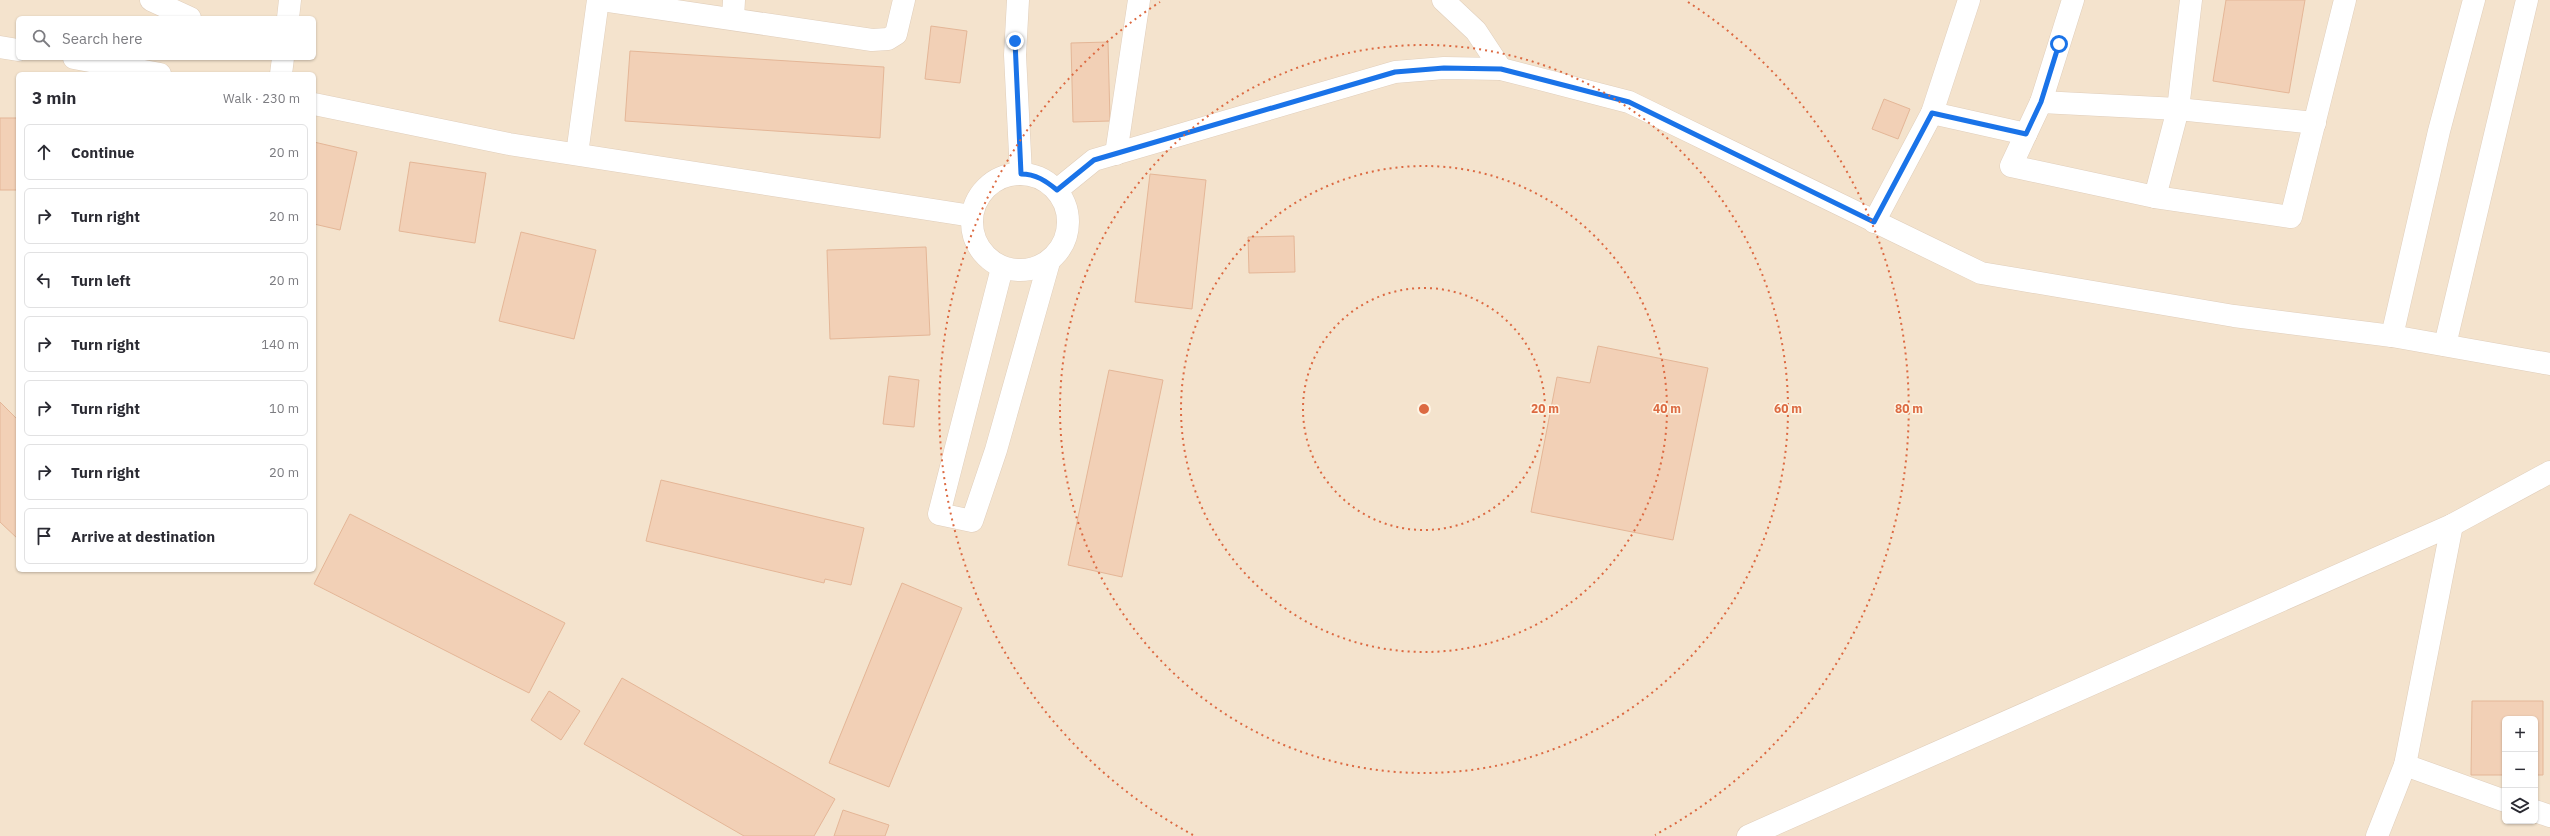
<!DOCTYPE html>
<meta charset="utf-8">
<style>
:root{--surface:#fff;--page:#f7f7f7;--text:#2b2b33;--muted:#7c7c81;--line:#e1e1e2}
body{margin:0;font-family:"IBM Plex Sans",sans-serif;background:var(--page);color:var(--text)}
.controls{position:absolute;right:12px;bottom:12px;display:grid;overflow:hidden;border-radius:6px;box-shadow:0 1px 3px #0004}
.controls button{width:36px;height:36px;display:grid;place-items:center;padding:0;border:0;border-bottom:1px solid var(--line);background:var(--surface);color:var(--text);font:20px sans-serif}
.stop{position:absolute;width:12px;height:12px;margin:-9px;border:3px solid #1a73e8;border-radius:50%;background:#fff}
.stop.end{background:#1a73e8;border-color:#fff;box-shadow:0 1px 4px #0008}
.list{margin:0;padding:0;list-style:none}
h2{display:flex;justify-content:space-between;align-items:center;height:52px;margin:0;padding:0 16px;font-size:17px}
h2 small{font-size:13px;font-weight:400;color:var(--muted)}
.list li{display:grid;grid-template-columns:26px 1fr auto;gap:12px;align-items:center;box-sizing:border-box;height:56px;margin:0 8px 8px;padding:0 8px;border:1px solid var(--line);border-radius:6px}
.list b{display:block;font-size:15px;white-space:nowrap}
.list em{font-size:13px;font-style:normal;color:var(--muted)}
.icon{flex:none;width:22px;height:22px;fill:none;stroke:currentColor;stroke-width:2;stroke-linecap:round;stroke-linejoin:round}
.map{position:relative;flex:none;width:2550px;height:836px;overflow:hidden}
.search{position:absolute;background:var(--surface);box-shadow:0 1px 3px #0004;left:16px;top:16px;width:300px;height:44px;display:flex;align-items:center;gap:10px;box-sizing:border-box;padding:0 14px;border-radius:6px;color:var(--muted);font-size:15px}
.panel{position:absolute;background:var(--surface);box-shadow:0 1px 3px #0004;left:16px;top:72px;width:300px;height:500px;border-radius:6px}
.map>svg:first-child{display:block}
.residential{fill:#f4e3cd;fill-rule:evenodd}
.building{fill:#f2d0b6;stroke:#e4b697}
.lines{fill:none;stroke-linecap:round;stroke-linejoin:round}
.lane-casing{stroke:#e0cebb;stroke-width:23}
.street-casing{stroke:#e0cebb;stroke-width:23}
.lane{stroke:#fff;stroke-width:22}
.street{stroke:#fff;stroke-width:22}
.route{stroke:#1a73e8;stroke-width:5}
.ring{fill:none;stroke:#dc6a42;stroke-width:2;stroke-dasharray:2 4}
.centre{fill:#dc6a42;stroke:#fff5e5;stroke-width:2}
.ring-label{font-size:12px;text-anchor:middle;font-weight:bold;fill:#dc6a42;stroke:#fff5e5;stroke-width:3;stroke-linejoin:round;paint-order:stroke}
</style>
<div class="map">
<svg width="2550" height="836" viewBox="0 0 2550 836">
<rect width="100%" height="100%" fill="#fcf2df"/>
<path class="residential" d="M0 0H2550V836H0ZM18 18H314V58H18ZM18 74H314V570H18ZM2505 719H2535V821H2505Z"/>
<g class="building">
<polygon points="2226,0 2305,0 2289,93 2213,81"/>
<polygon points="931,26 967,31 960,83 925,79"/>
<polygon points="1108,42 1110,121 1073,122 1071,43"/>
<polygon points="630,51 884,67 880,138 625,121"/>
<polygon points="1884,99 1910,109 1898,139 1872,129"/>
<rect x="0" y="118" width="18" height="72"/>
<polygon points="314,142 357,152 340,230 314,224"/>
<polygon points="410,162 486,173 475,243 399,231"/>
<polygon points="1150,174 1206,180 1192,309 1135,302"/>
<polygon points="521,232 596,250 574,339 499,321"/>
<polygon points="1294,236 1295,272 1249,273 1248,237"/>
<polygon points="926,247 930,335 830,339 827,250"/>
<polygon points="1598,346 1708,368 1673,540 1531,512 1557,377 1590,383"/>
<polygon points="1109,370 1163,380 1122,577 1068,565"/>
<polygon points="889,376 919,380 914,427 883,424"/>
<polygon points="0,402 18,420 18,539 0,522"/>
<polygon points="661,480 864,528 851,585 825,579 824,583 646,541"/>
<polygon points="350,514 565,623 529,693 314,584"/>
<polygon points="902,583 962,608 889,787 829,763"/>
<polygon points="622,678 835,799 814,836 744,836 584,744"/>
<polygon points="549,691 580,711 561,740 531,720"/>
<polygon points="2472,701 2543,701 2543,775 2535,775 2535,719 2505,719 2505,775 2471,775"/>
<polygon points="843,810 889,825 885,836 834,836"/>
</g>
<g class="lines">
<defs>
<g id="lane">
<polyline points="2392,336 2439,131 2474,0"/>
<polyline points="2445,345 2527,0"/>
</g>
<g id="street">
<polyline points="151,0 190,18"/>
<polyline points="602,0 872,40 888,39 896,34 904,0"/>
<polyline points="1018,0 1015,55 1021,174"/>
<polyline points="1443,0 1476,31 1501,69"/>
<polyline points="2073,0 2041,102 2011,166 2155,197 2291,217 2345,0"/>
<polyline points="288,18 290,0"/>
<polyline points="733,18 734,0"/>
<polyline points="0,47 18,50"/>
<polyline points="74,58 160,74"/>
<polyline points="281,74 283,58"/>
<polyline points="2041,102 2178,109 2315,123"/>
<polyline points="314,104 509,144 972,216"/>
<polyline points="1932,113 2026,134"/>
<polyline points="577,154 598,0"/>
<polyline points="1116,154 1139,0"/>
<circle cx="1020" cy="222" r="48"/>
<polyline points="1057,190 1094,160 1395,72 1444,68 1501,69 1629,102 1981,273 2234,316 2392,336 2550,364"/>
<polyline points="2155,197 2178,109 2191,0"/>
<polyline points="1874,222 1932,113 1969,0"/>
<polyline points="1002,268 939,514 972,521 996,450 1049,262"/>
<polyline points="2405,765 2505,801"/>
<polyline points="2535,811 2550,816"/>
<polyline points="1748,836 2452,525 2550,472"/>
<polyline points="2377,836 2405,765 2452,525"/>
</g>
</defs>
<use href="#lane" class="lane-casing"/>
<use href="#street" class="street-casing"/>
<use href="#lane" class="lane"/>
<use href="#street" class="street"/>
</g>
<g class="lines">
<path class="route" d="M1015 41 1021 174C1036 174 1046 181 1057 190L1094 160 1395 72 1444 68 1501 69 1629 102 1874 222 1932 113 2026 134 2041 102 2059 44"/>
</g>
<g class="ring">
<circle cx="1424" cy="409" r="121"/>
<circle cx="1424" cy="409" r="243"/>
<circle cx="1424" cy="409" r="364"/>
<path d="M1193 835A485 485 0 0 1 1160 2M1688 2A485 485 0 0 1 1655 835"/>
</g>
<circle cx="1424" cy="409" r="6" class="centre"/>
<g class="ring-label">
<text x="1545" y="413">20 m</text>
<text x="1667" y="413">40 m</text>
<text x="1788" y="413">60 m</text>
<text x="1909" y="413">80 m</text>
</g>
</svg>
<div class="controls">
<button>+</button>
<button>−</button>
<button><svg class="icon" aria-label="layers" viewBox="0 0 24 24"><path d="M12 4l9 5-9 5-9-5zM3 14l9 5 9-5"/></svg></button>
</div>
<div class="stop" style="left:2059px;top:44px"></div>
<div class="stop end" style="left:1015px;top:41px"></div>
<div class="search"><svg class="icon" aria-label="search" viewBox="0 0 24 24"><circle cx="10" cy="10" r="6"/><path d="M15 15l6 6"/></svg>Search here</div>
<section class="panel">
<h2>3 min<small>Walk · 230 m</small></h2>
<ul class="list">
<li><svg class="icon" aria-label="ahead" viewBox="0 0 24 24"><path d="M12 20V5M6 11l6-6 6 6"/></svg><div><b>Continue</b></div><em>20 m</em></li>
<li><svg class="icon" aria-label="right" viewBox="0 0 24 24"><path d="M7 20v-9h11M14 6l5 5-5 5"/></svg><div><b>Turn right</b></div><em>20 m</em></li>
<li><svg class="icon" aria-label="left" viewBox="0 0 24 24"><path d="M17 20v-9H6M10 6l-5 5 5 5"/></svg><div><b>Turn left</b></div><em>20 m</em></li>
<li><svg class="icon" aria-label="right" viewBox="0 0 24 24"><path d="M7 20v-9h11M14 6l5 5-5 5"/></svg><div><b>Turn right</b></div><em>140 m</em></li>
<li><svg class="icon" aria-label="right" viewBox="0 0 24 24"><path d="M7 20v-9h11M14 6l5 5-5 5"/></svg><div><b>Turn right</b></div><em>10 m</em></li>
<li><svg class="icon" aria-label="right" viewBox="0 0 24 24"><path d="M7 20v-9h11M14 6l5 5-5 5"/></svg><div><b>Turn right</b></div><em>20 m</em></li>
<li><svg class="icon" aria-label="arrive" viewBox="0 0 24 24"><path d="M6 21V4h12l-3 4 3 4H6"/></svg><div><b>Arrive at destination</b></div></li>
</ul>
</section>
</div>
